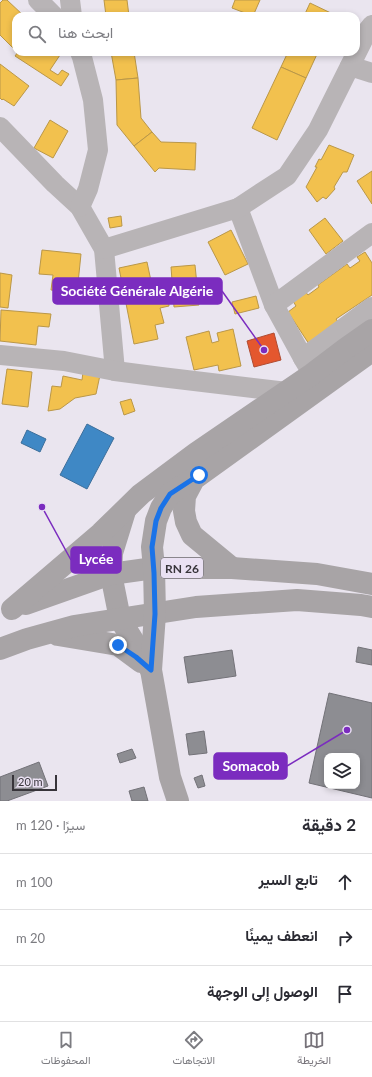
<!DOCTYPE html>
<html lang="ar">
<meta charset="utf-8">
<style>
:root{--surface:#fff;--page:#f2f2f3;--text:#2b2b33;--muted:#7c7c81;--line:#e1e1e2;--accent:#767279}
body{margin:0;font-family:Lato,Vazirmatn,sans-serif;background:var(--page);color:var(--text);direction:rtl}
.controls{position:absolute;right:12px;bottom:12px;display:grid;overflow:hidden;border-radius:8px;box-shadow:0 2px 6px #0003}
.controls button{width:36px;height:36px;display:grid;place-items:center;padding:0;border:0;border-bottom:1px solid var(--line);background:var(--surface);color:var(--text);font:20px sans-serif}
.scale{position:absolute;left:12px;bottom:10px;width:45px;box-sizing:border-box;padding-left:4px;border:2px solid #37343a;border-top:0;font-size:11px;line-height:14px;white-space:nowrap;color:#37343a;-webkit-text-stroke:3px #eae1f3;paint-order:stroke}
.stop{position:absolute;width:12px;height:12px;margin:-9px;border:3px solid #1a73e8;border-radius:50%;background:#fff}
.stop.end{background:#1a73e8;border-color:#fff;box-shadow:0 1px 4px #0008}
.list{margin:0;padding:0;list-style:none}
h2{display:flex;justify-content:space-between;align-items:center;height:52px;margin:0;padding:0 16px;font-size:17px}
h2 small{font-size:13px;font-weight:400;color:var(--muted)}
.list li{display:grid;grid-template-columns:26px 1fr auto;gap:12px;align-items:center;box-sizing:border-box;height:56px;padding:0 16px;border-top:1px solid var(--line)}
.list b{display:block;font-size:15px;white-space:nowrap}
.list em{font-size:13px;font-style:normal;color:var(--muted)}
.icon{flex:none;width:22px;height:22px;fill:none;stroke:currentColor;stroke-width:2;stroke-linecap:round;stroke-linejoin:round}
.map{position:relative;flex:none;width:372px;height:801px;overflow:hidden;direction:ltr}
.search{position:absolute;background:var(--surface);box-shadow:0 2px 6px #0003;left:12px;right:12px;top:12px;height:44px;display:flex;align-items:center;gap:10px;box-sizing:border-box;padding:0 14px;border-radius:12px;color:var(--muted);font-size:15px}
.sheet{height:220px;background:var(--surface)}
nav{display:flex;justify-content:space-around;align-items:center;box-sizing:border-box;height:56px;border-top:1px solid var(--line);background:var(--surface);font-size:11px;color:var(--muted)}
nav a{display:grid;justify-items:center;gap:2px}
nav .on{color:var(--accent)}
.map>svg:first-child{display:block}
.homes{fill:#f2c14e;stroke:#ba9748}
.shops{fill:#e4572e;stroke:#b04c32}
.schools{fill:#3f88c5;stroke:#3d6f9b}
.industry{fill:#8d8d92;stroke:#737278;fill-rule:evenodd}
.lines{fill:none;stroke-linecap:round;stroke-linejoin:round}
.minor{stroke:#b8b4b6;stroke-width:20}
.major{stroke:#a8a4a6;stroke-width:22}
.route{stroke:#1a73e8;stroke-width:5}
.labels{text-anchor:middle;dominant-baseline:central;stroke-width:4;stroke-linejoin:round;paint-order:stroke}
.shield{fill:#eae1f3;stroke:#6d6872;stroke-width:1}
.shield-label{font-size:12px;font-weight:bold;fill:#37343a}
.leader{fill:none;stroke:#7b2cbf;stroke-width:1.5}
.callout-dot{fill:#7b2cbf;stroke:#eae1f3;stroke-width:1.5}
.callout{fill:#7b2cbf;stroke:#7b2cbf;stroke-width:1.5}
.callout-label{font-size:14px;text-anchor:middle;font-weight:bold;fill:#fff}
</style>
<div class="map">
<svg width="372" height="801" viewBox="0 0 372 801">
<rect width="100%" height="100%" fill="#eae5ef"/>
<g class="homes">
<polygon points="3,0 7,0 24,16 16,16 16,45 13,48 0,35 0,3"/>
<polygon points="104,0 127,0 129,16 106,16"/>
<polygon points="235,0 260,0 253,16 232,8"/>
<polygon points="310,3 335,15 334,16 304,16"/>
<polygon points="18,52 55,52 60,55 50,70 58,75 62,70 69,74 61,86 15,56"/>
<polygon points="111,52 134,52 138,78 116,80"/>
<polygon points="288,52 318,52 306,78 281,67"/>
<polygon points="0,64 29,86 14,106 3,99 2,100 0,98"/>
<polygon points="281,67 306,78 277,140 252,128"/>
<polygon points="138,78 141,118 152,132 134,146 117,125 116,80"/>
<polygon points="50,120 68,131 53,158 34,148"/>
<polygon points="152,132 161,142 196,143 195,170 159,168 155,172 134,146"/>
<polygon points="329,145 354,155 347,172 343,172 334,187 335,189 326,199 323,197 317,202 306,187 317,167 315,167 319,159 321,160"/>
<polygon points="372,171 372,204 357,181"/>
<polygon points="121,216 122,226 110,228 108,218"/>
<polygon points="325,218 343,241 326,254 309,230"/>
<polygon points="231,230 248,264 225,275 208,242"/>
<polygon points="42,250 81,254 77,293 51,290 53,275 39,274"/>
<polygon points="365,252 372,263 372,295 336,319 341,326 311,347 288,312 296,306 291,298 304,290 308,295 319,287 318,285 347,264 350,268 360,261 357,257"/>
<polygon points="147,262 155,300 168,297 169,306 160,308 164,323 155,325 158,339 134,344 119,268"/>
<polygon points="195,265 199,305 174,307 171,267"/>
<polygon points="0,273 12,275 8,308 0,307"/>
<polygon points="256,296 259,308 235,314 232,302"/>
<polygon points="1,310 51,314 49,327 38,326 36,345 0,341"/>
<polygon points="233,329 241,366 219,371 218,365 194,370 186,337 209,331 212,343 219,341 217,333"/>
<polygon points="7,369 32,372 28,407 2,404"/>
<polygon points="83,372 100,375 96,394 75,398 60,409 48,411 52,386 61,387 63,376 82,380"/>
<polygon points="131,399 135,411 124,415 120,402"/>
</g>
<polygon class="shops" points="274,333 281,360 254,367 247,341"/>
<g class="schools">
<polygon points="87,424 114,438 87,489 60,475"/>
<polygon points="27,430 46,439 40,452 21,443"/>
</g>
<g class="industry">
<polygon points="358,647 372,650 372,665 356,662"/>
<polygon points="232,650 236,676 188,683 184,657"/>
<path d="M329 693 372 703V798L309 783ZM327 756H357V786H327Z"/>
<polygon points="204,731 207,753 189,755 186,734"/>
<polygon points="132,749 136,758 120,763 117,754"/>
<polygon points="39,762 48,786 7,801 0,801 0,777"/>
<polygon points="202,775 205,786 198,788 194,778"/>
<polygon points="144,787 148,801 132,801 129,791"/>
</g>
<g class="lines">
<g class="minor">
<polyline points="38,0 54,16"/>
<polyline points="70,0 72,16"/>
<polyline points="350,66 372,73"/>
<polyline points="0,127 55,184 80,207 104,249 115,371"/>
<polyline points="80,207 88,189 98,150 93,100 82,57 80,52"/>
<polyline points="238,208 274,305 303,358"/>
<polyline points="104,249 238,208 287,176 318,130 368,30 372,25"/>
<polyline points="274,305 372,233"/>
<polyline points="0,355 64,361 115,371 161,377 287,392"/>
<polyline points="309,368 303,358 372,307"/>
</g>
<g class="major">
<polyline points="125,511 112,553 111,574 120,619 151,670"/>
<polyline points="232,568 192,535 186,522 184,511 185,496 194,479 372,351"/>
<polyline points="26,604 111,574 154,568 232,568 317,574 372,584"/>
<polyline points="12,609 101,533 141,494 196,453 312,374 345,349 372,330"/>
<polyline points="58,635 118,645 141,662"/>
<polyline points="0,649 27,639 74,626 196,607 297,600 361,605 372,607"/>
<polyline points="178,801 170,777 151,670 155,614 154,568 152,547 156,521 161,508 170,494 199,475"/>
</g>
</g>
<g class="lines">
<polyline class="route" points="118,645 136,657 151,670 155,614 154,573 152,547 156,521 161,508 170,494 199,475"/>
</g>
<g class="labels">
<rect class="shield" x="161" y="558" width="42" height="20" rx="3"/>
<g class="shield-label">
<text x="182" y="568">RN 26</text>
</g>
</g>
<path class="leader" d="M264 350L222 291M42 507L71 560M347 730L287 766"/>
<g class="callout-dot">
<circle cx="264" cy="350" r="4"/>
<circle cx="42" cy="507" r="4"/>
<circle cx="347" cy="730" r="4"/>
</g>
<g class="callout">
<rect x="53" y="278" width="169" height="26" rx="4"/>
<rect x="71" y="547" width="50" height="26" rx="4"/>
<rect x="214" y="753" width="73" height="26" rx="4"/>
</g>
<g class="callout-label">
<text x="137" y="296">Société Générale Algérie</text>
<text x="96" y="564">Lycée</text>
<text x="251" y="771">Somacob</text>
</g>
</svg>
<div class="controls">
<button><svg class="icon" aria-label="layers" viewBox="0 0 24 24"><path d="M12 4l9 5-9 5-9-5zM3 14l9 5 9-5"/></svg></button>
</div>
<div class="scale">20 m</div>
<div class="stop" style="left:199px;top:475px"></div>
<div class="stop end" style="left:118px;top:645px"></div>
<div class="search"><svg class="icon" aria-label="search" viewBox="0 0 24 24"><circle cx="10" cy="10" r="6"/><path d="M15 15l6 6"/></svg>ابحث هنا</div>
</div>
<section class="sheet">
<h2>2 دقيقة<small>سيرًا · 120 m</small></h2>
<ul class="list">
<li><svg class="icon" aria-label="ahead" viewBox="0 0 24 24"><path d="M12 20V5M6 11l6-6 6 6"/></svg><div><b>تابع السير</b></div><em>100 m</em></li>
<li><svg class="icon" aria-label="right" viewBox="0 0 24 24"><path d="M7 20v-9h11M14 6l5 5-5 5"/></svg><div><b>انعطف يمينًا</b></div><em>20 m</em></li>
<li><svg class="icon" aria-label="arrive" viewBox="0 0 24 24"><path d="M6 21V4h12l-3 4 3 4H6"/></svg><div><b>الوصول إلى الوجهة</b></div></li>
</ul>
</section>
<nav>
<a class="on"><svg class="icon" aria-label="map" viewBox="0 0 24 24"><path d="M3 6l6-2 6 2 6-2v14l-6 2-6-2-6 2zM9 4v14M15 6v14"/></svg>الخريطة</a>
<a><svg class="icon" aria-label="directions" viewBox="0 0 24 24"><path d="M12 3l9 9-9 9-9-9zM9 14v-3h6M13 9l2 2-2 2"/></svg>الاتجاهات</a>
<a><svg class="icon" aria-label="saved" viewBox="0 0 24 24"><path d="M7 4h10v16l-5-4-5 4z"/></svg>المحفوظات</a>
</nav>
